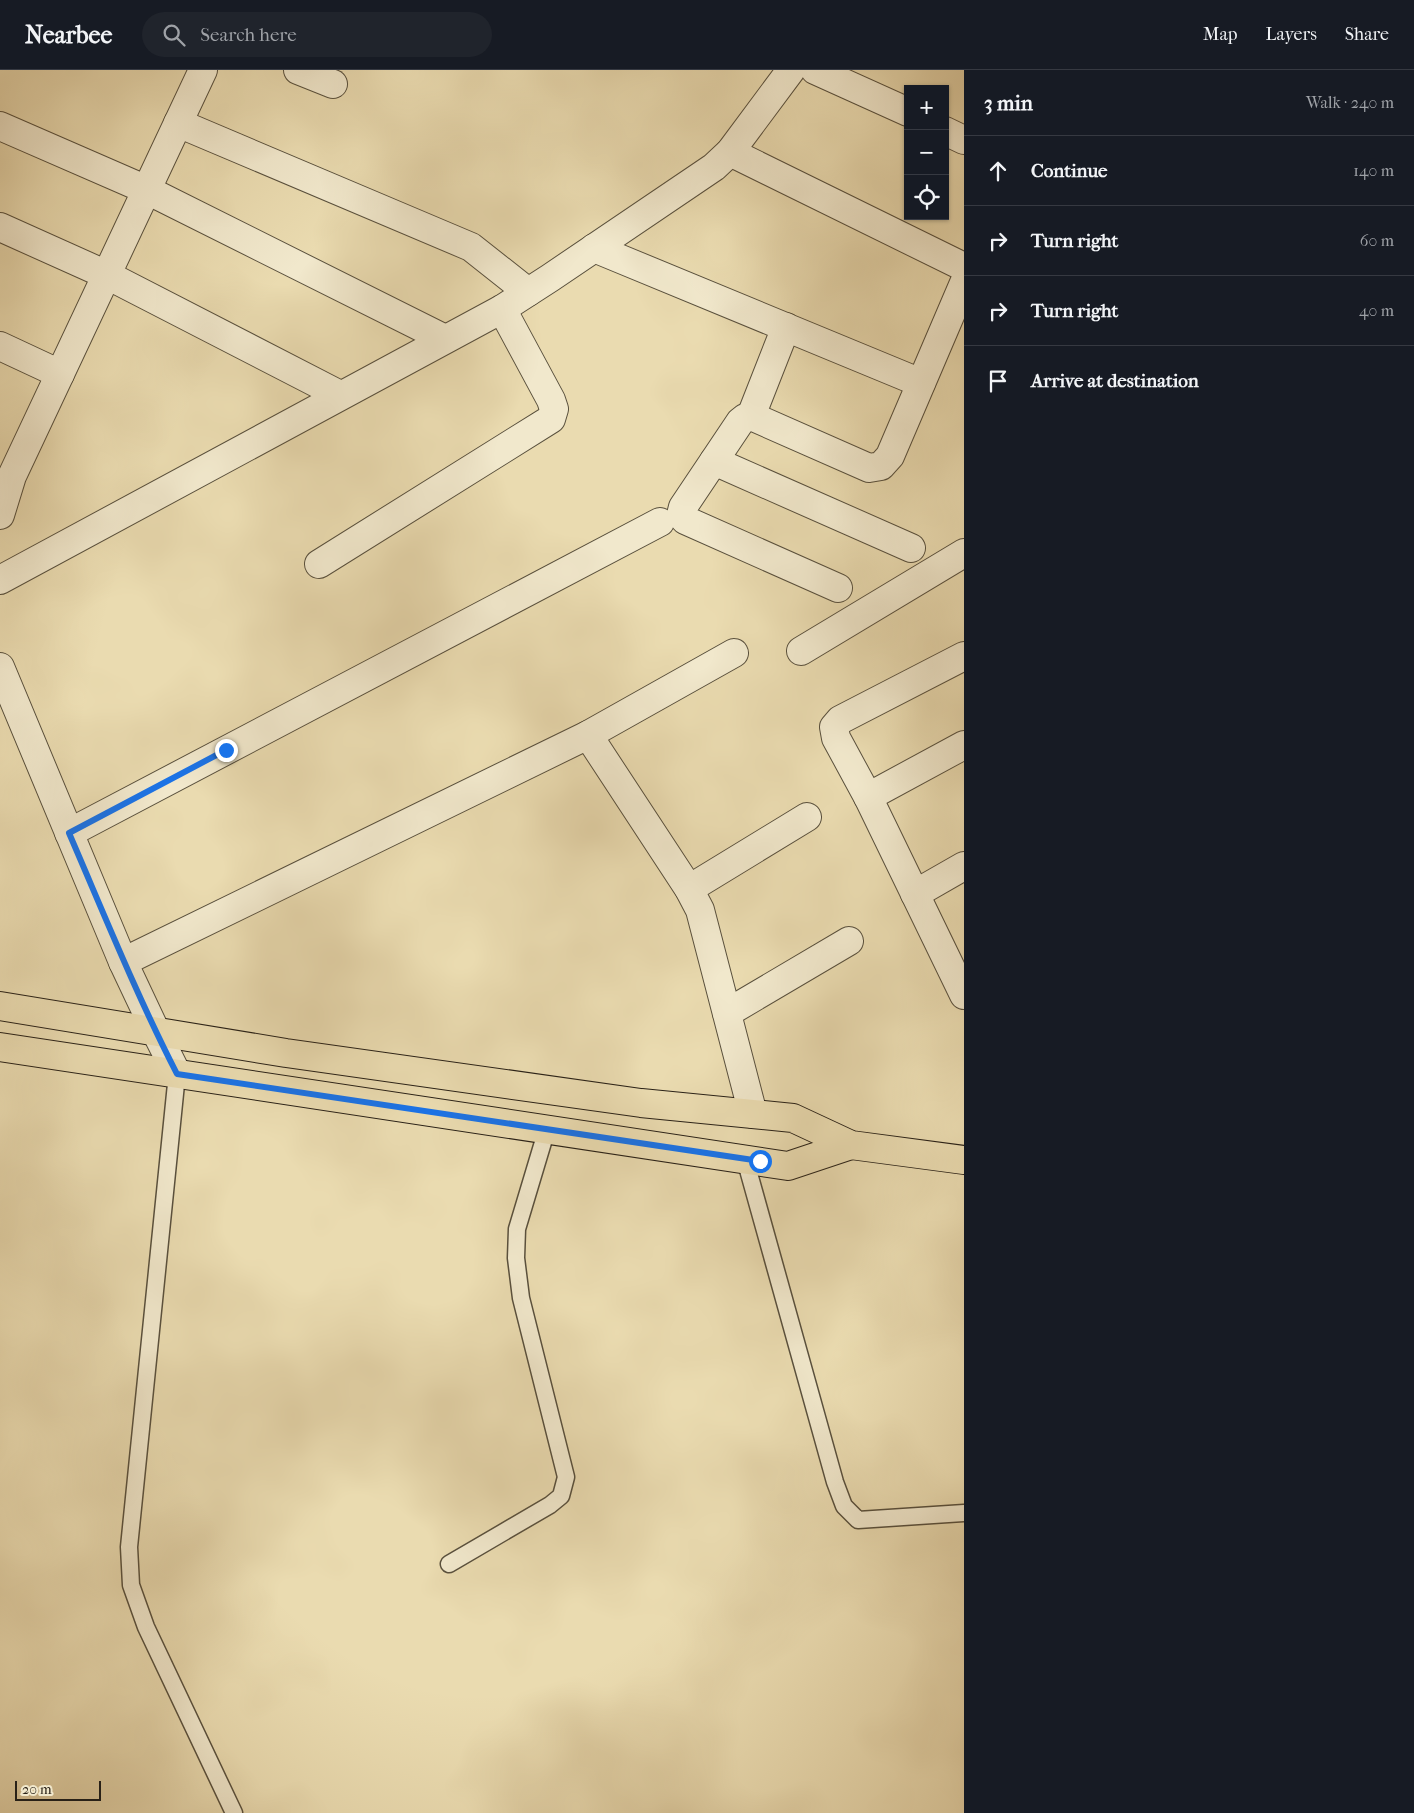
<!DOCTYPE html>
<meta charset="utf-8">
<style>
:root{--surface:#171b24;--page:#20242c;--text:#f1f3f6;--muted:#9ea1a6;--line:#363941}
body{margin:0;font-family:"IM FELL French Canon",serif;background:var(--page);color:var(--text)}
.controls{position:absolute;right:15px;top:15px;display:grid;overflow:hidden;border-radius:0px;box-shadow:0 1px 4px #0004}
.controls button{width:45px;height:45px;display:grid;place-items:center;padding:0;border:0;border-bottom:1px solid var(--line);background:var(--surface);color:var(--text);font:25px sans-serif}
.scale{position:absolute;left:15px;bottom:12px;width:86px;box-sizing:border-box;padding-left:5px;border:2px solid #292117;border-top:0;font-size:14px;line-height:18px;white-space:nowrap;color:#292117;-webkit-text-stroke:4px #f1e8cc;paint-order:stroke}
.stop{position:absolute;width:15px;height:15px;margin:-11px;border:4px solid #1a73e8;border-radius:50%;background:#fff}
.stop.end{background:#1a73e8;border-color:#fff;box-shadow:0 1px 5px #0008}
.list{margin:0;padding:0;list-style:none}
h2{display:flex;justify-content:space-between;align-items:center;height:65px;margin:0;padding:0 20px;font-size:21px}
h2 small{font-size:16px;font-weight:400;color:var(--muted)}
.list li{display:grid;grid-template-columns:32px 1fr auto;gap:15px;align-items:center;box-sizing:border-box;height:70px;padding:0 20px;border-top:1px solid var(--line)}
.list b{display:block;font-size:19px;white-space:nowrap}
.list em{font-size:16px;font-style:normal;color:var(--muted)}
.icon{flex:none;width:28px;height:28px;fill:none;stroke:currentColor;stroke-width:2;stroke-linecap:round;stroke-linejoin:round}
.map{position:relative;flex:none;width:964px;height:1743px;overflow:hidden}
header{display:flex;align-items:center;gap:30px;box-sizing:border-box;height:70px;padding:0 25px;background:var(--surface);border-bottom:1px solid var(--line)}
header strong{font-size:24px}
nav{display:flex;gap:28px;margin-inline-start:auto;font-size:18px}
.search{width:350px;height:45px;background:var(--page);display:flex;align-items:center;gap:12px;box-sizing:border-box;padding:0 18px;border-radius:28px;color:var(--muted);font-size:19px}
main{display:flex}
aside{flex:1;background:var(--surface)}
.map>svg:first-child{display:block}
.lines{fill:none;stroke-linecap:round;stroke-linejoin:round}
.lane-casing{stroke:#59503d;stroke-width:19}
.street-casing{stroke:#59503d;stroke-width:30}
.primary-casing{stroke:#292117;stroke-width:30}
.lane{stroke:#f1e8cc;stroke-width:16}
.street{stroke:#f1e8cc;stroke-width:28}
.primary{stroke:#eadbb0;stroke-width:28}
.route{stroke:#1a73e8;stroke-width:6}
</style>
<header>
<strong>Nearbee</strong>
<div class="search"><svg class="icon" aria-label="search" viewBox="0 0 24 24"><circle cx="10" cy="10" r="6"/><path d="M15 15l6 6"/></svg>Search here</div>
<nav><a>Map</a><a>Layers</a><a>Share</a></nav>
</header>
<main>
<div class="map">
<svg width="964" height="1743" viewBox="0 0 964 1743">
<rect width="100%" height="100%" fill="#eadbb0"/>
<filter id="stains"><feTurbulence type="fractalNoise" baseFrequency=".004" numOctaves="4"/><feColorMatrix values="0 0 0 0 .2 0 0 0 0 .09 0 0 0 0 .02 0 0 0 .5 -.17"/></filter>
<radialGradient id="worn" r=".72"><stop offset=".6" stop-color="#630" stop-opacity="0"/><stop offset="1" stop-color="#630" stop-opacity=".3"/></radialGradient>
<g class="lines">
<defs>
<g id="lane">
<polyline points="177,1004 129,1477 131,1515 146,1557 234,1743"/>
<polyline points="745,1089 835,1412 844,1436 858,1450 964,1443"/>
<polyline points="449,1494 550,1435 561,1426 566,1407 521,1228 516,1188 517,1159 547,1059"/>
</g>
<g id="street">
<polyline points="298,0 333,14"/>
<polyline points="815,0 908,42"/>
<polyline points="178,53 471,177 528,222"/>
<polyline points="0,56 147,120 445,269"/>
<polyline points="945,61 964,70"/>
<polyline points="730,82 964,197"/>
<polyline points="0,157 107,205 340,325"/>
<polyline points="594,178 921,313"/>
<polyline points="0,276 60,304"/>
<polyline points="751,346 786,257"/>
<polyline points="714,391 911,478"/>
<polyline points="0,445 12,406 203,0"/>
<polyline points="319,494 551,349 554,339 551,330 502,239"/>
<polyline points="0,510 502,239 550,208 714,97 730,82 791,0"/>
<polyline points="838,518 685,450 681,445 683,437 740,352 745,348 751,346 869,398 881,396 890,386 964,213"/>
<polyline points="801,581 964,483"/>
<polyline points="964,586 840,650 834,657 836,668 868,727 964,925"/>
<polyline points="0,597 123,892 156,962 177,1004"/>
<polyline points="588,665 689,819 700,840 753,1044"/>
<polyline points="868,727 964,675"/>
<polyline points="69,763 660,452"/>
<polyline points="689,819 807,747"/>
<polyline points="915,824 964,796"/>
<polyline points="123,892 588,665 734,583"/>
<polyline points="727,943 849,871"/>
</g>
<g id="primary">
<polyline points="0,936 286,983 641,1033 793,1048 851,1075 964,1090"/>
<polyline points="0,977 788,1096 851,1075"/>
</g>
</defs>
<use href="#lane" class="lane-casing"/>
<use href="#street" class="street-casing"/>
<use href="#primary" class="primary-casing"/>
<use href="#lane" class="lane"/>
<use href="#street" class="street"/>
<use href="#primary" class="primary"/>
</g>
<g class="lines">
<path class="route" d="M226 680 69 763C104 844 137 926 177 1004L760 1091"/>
</g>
<rect width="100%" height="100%" filter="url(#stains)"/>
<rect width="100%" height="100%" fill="url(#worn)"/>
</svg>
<div class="controls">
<button>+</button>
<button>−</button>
<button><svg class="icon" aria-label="locate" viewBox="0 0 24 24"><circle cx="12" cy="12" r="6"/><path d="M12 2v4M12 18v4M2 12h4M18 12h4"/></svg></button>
</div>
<div class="scale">20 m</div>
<div class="stop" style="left:760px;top:1091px"></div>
<div class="stop end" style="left:226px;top:680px"></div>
</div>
<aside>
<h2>3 min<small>Walk · 240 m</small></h2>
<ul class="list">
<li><svg class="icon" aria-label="ahead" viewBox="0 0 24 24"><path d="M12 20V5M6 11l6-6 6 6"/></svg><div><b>Continue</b></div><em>140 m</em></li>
<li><svg class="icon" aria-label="right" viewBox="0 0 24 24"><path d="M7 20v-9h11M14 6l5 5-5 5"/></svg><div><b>Turn right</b></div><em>60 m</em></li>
<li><svg class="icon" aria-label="right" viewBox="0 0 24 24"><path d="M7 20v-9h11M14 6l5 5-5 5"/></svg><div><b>Turn right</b></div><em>40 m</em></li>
<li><svg class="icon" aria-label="arrive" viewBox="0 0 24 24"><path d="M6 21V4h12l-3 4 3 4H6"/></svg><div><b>Arrive at destination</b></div></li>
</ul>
</aside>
</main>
